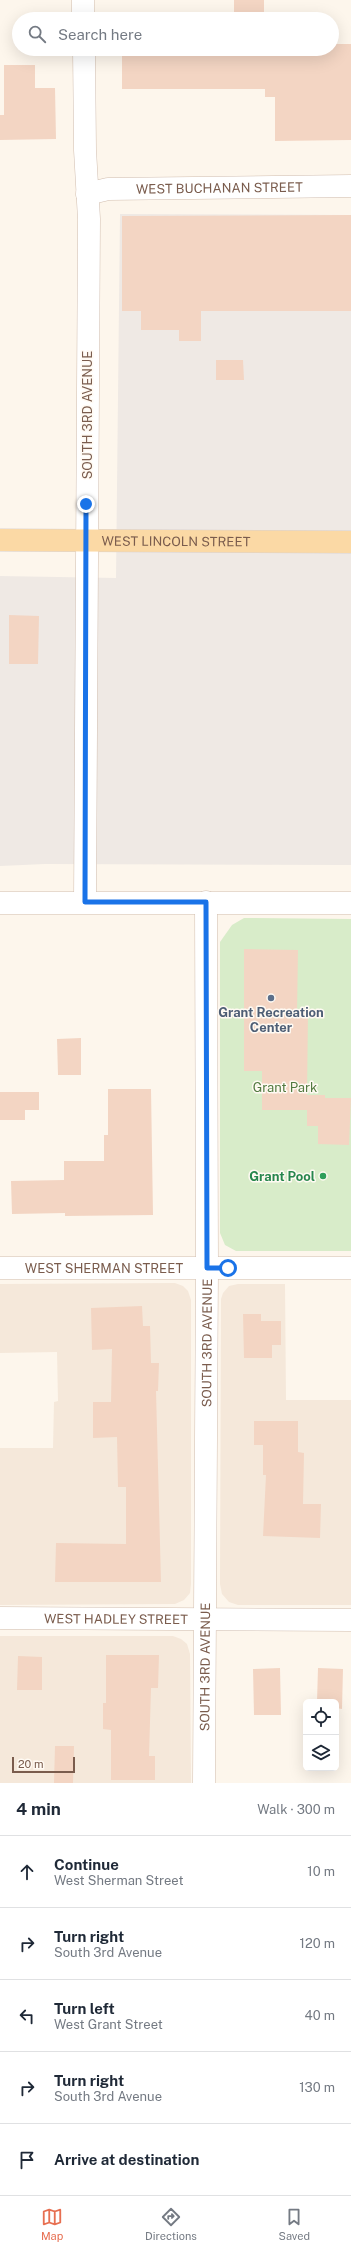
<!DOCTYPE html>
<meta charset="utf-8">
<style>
:root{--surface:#fff;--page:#f2f2f3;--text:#1f2937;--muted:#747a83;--line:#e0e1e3;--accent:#e76f51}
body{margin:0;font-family:"Public Sans",sans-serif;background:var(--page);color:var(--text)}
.controls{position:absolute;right:12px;bottom:12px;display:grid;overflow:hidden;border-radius:6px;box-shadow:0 4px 16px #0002}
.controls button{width:36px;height:36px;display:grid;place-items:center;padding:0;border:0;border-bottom:1px solid var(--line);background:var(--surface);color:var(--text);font:20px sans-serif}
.scale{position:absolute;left:12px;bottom:10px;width:63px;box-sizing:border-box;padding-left:4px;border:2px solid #7a5c4d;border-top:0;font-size:11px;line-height:14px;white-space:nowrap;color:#7a5c4d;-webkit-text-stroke:3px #fffaf3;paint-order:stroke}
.stop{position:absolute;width:12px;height:12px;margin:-9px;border:3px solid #1a73e8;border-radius:50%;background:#fff}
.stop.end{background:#1a73e8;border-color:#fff;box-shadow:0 1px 4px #0008}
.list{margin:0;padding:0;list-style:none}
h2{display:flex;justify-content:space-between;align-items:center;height:52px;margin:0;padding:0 16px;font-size:17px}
h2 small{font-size:13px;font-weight:400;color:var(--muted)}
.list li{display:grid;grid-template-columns:26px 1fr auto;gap:12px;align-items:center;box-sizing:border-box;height:72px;padding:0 16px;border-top:1px solid var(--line)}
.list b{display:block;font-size:15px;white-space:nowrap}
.list p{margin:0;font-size:13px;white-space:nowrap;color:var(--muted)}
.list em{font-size:13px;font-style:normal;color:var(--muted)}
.icon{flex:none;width:22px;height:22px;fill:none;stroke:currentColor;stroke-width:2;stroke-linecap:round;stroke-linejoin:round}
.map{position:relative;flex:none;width:351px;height:1783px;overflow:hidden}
.search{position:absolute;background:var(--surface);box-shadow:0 4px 16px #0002;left:12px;right:12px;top:12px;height:44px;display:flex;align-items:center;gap:10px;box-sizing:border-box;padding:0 14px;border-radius:22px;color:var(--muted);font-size:15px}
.sheet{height:412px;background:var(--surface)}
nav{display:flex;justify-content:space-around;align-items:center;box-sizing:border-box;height:56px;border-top:1px solid var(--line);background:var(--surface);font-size:11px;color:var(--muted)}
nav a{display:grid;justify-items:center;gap:2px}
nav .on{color:var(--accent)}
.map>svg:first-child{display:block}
.residential{fill:#f5e8da}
.industrial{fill:#efe9e4}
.green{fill:#d8ecc9}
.building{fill:#f3d5c3}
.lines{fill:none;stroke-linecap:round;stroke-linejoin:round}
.minor-casing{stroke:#d1beb0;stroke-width:23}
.major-casing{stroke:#dad1cd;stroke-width:23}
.minor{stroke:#fff;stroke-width:22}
.major{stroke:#fbd9a5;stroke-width:22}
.route{stroke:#1a73e8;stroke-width:5}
.service-dot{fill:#5c6f8a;stroke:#fffaf3;stroke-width:1.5}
.leisure-dot{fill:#2e9e5b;stroke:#fffaf3;stroke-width:1.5}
.labels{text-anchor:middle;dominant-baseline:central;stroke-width:3;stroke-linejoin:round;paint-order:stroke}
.street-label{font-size:13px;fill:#7a5c4d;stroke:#fffaf3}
.service-label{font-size:13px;font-weight:bold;fill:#4e5e75;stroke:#fffaf3}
.park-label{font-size:13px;fill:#537a41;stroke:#fffaf3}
.leisure-label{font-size:13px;font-weight:bold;fill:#27864d;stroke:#fffaf3;text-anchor:end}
</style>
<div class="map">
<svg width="351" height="1783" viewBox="0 0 351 1783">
<rect width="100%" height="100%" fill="#fdf6ec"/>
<g class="residential">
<polygon points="175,1283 183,1286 188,1291 191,1300 191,1584 190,1593 184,1600 175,1604 0,1605 0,1448 53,1448 54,1402 58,1401 57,1352 0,1353 0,1284"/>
<polygon points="238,1284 285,1284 286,1400 351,1400 351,1605 238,1605 229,1602 222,1594 220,1584 221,1299 223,1293 229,1286"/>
<polygon points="0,1636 173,1636 181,1639 187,1644 190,1654 191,1783 0,1783"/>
</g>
<polygon class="industrial" points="120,214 351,215 351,865 45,864 0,866 0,576 116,578"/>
<polygon class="green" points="244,918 351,919 351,1251 236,1251 225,1245 220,1233 220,942 232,925"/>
<g class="building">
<rect x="234" y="0" width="30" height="19"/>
<polygon points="332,44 351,44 351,140 275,141 275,97 265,97 265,89 122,89 122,49 332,49"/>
<polygon points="4,65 35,65 35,88 55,88 56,139 0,140 0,115 4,115"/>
<polygon points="351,215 351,311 201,311 201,341 179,341 179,330 141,330 141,311 122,311 122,216"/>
<polygon points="216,360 243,360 244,380 216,380"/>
<polygon points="9,615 39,616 38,664 9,664"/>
<polygon points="244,949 298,950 297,1013 308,1013 307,1095 325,1095 325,1098 351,1098 349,1145 318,1144 318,1126 307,1126 307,1110 262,1110 262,1071 244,1071"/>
<polygon points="81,1038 81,1075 58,1075 57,1039"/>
<polygon points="108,1089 151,1089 153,1215 65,1216 65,1213 12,1214 11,1181 64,1180 64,1161 104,1161 104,1135 108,1135"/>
<polygon points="0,1092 39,1092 39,1110 25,1110 25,1120 0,1120"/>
<polygon points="142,1306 143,1326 150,1326 151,1363 159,1363 158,1391 156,1391 161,1582 55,1582 56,1543 126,1544 126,1487 118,1487 117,1437 93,1438 93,1402 111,1402 112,1349 92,1350 91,1308"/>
<polygon points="243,1314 261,1314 261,1321 281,1321 281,1345 272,1345 272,1358 244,1358"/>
<polygon points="254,1421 298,1421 298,1452 304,1453 303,1504 321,1504 320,1538 263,1536 266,1475 263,1475 263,1445 254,1445"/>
<polygon points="106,1655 159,1655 158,1688 151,1688 149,1756 155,1756 155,1780 111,1780 111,1730 103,1729 103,1703 106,1703"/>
<polygon points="18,1656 42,1657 42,1690 17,1690"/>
<polygon points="280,1668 281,1715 254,1715 253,1669"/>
<polygon points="318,1668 343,1669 342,1709 336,1708 336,1702 317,1702"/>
<polygon points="55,1746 74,1746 73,1783 54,1783"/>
</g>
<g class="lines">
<defs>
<g id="minor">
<polyline points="83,0 83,19"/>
<polyline points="84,49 85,150 89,219 85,902"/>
<path id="s1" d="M87 194 108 189 351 186"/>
<polyline points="0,903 351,903"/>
<path id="s2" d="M0 1268H351"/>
<path id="s3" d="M0 1618 351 1620"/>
<path id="s4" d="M204 1783 207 1268 206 902"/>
</g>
<g id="major">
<path id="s5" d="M0 540 351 542"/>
</g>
</defs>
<use href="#minor" class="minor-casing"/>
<use href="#major" class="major-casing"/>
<use href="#minor" class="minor"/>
<use href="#major" class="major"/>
</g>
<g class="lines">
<polyline class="route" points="86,504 85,902 206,902 207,1268 228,1268"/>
</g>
<circle class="service-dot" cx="271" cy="998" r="4"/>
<circle class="leisure-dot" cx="323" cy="1176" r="4"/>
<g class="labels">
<g class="street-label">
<text stroke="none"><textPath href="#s1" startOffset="133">WEST BUCHANAN STREET</textPath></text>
<text transform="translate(87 415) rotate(-90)">SOUTH 3RD AVENUE</text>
<text stroke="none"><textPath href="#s5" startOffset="176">WEST LINCOLN STREET</textPath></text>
<text stroke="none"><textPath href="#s2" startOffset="104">WEST SHERMAN STREET</textPath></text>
<text stroke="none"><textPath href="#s4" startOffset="440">SOUTH 3RD AVENUE</textPath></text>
<text stroke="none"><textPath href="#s3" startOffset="116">WEST HADLEY STREET</textPath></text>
<text stroke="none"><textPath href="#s4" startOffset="116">SOUTH 3RD AVENUE</textPath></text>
</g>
<g class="service-label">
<text x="271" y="1012">Grant Recreation<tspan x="271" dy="15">Center</tspan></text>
</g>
<g class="park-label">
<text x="285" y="1087">Grant Park</text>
</g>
<g class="leisure-label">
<text x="315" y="1176">Grant Pool</text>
</g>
</g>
</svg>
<div class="controls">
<button><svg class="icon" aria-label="locate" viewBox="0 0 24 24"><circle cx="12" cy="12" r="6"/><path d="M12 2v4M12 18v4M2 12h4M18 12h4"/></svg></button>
<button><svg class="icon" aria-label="layers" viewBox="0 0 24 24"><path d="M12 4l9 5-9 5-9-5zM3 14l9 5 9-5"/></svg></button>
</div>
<div class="scale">20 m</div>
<div class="stop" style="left:228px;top:1268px"></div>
<div class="stop end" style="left:86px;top:504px"></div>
<div class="search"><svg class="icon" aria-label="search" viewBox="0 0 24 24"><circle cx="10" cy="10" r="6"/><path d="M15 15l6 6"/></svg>Search here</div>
</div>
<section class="sheet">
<h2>4 min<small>Walk · 300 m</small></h2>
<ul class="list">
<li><svg class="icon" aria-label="ahead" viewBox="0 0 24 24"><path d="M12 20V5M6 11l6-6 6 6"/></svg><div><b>Continue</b><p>West Sherman Street</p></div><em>10 m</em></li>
<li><svg class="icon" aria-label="right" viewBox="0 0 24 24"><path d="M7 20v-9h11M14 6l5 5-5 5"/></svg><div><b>Turn right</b><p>South 3rd Avenue</p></div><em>120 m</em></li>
<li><svg class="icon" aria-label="left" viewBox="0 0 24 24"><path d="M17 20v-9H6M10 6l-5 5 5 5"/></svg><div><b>Turn left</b><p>West Grant Street</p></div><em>40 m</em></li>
<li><svg class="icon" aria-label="right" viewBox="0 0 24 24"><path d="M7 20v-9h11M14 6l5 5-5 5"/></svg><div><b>Turn right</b><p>South 3rd Avenue</p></div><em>130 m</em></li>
<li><svg class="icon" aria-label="arrive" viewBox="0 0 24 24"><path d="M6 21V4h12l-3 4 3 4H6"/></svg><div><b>Arrive at destination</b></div></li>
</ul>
</section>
<nav>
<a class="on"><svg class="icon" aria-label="map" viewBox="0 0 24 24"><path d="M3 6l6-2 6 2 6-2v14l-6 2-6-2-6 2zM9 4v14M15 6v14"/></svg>Map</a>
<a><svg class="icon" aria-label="directions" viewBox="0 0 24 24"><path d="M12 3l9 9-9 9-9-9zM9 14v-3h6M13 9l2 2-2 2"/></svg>Directions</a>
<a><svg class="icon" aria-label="saved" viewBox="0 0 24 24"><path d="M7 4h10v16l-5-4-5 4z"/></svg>Saved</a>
</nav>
